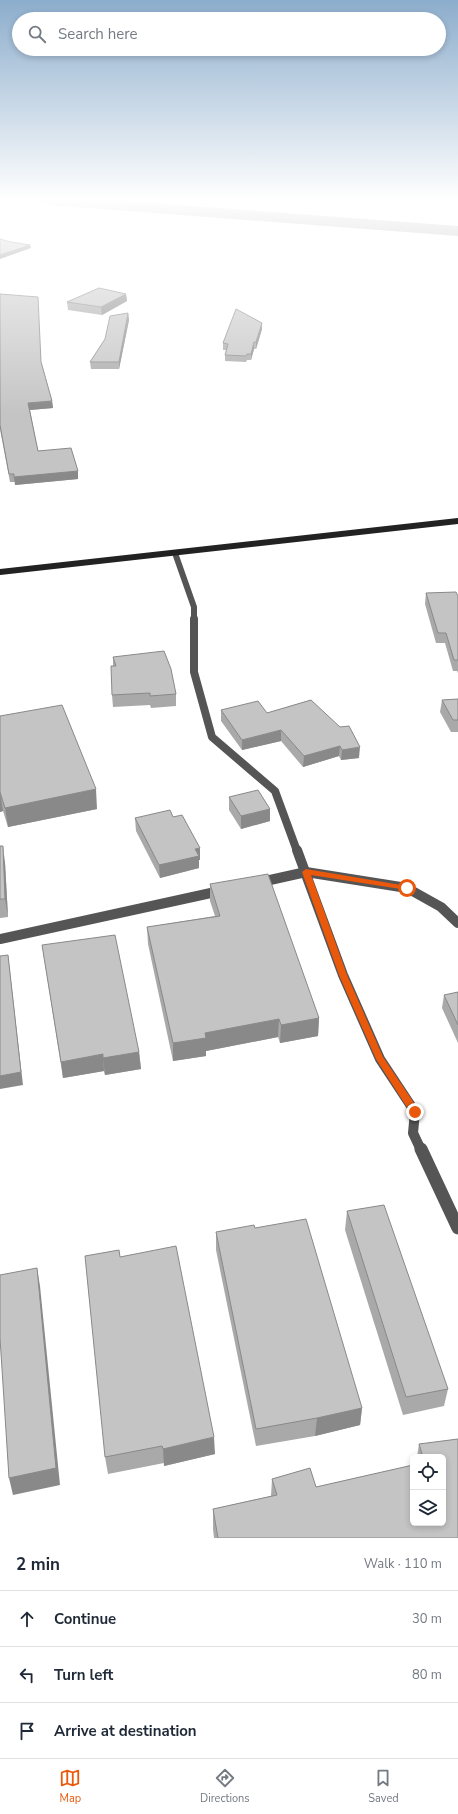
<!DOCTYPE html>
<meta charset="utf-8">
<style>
:root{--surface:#fff;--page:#f6f6f7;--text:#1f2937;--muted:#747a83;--line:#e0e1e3;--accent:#ea580c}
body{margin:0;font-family:"Nunito Sans",sans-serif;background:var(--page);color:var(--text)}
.controls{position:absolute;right:12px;bottom:12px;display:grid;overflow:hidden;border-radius:6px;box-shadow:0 2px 6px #0003}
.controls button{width:36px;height:36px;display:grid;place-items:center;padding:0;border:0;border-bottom:1px solid var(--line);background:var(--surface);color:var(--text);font:20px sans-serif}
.stop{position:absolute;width:12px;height:12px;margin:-9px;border:3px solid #ea580c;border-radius:50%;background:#fff}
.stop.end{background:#ea580c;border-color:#fff;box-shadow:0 1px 4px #0008}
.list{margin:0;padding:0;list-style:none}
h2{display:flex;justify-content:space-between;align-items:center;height:52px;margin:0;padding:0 16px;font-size:17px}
h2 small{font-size:13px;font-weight:400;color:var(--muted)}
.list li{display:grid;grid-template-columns:26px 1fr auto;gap:12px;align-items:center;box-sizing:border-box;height:56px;padding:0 16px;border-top:1px solid var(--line)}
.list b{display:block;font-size:15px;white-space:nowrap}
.list em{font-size:13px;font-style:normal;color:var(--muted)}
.icon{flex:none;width:22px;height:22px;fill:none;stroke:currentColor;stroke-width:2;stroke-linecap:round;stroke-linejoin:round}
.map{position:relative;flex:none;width:458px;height:1538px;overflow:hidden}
.search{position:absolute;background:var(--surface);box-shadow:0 2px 6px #0003;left:12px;right:12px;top:12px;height:44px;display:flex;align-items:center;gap:10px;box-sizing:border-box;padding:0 14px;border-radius:22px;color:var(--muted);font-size:15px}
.sheet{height:220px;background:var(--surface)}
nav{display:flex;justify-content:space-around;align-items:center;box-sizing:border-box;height:56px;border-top:1px solid var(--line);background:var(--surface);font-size:11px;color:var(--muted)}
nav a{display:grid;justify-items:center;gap:2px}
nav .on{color:var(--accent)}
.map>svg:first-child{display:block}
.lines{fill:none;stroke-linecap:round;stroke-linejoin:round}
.river{fill:#a3a3a3;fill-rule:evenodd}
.street-far3{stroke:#555;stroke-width:6}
.street-far2{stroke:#555;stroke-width:8}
.street-far1{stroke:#555;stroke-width:10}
.street{stroke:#555;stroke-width:13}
.secondary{stroke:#222;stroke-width:6}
.wall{fill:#a9a9a9}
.shaded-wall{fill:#898989}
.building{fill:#c4c4c4;stroke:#898989}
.route{fill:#ea580c}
</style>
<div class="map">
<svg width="458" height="1538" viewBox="0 0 458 1538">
<rect width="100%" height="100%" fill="#fff"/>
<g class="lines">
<polygon class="river" points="42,200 111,200 458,226 458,236 50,205 45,203"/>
<polyline class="street-far3" points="175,553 194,607 194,620"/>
<polyline class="street-far2" points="194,619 194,672 212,737 275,791 297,851"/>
<g class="street-far1">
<polyline points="297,850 343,975 380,1059 415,1112 413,1133 421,1150"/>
<polyline points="261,882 306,872 407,888 441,907 458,923"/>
<polyline points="0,939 220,891"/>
</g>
<polyline class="street" points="421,1149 458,1228"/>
<polyline class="secondary" points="0,572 458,521"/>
</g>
<g class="wall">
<polygon points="0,294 42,364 52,401 53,408 30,410 38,451 78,471 78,479 15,485 15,482 10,482 0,429"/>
<polygon points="126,294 127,301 102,315 68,310 67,302"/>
<polygon points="128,313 129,320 119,369 91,369 90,362"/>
<polygon points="262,323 262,329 256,349 254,349 251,360 247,360 246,362 225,361 225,355 226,350 223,350 223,343"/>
<polygon points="426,593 458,596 458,673 457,671 453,671 445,643 436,643 425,604"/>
<polygon points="113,657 176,694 176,706 151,708 150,705 113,707 112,695 113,666"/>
<polygon points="458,699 458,732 451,732 440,712 442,700"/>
<polygon points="311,700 359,758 341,760 339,756 303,767 281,741 242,750 221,721 221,710 267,713"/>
<polygon points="0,716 97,809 8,827 3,811 0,812"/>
<polygon points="229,797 270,809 270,821 241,829 229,810"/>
<polygon points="173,817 200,860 199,860 199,868 160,878 136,831 135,818"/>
<polygon points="0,846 5,863 8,917 0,918"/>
<polygon points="210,884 319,1018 318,1036 280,1043 278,1037 206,1051 206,1056 173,1061 148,944 147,927 215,916 210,901"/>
<polygon points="42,945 139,1052 141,1069 105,1075 104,1071 63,1078"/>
<polygon points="458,992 458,1043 442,1008 444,995"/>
<polygon points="347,1211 448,1389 444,1406 403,1415 345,1230"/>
<polygon points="255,1228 362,1408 360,1425 315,1436 256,1446 216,1250 216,1232"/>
<polygon points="120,1257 215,1454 164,1466 164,1463 108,1474 105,1457"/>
<polygon points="458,1439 458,1538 214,1538 213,1529 213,1509 271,1496 272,1479 310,1468 316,1487 413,1465 413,1523 443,1523 443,1457 417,1457 419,1444"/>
</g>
<g class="shaded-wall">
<polygon points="30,245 31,248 0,259 0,255"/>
<polygon points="126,294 127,301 102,315 101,307"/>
<polygon points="128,313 129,320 119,369 119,362"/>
<polygon points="262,323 262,329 256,349 256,342"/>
<polygon points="254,342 254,349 251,360 251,354"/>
<polygon points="52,401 53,408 29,410 28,403"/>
<polygon points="78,471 78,479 15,485 14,477"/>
<polygon points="281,730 281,741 242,750 242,740"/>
<polygon points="340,746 339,756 303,767 304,756"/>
<polygon points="360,747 359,758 341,760 342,750"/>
<polygon points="96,789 97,809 8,827 5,808"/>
<polygon points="0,792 3,811 0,812"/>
<polygon points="270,809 270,821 241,829 241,816"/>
<polygon points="3,846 5,863 8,917 5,899"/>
<polygon points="200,848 200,860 199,860 199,868 160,878 159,865 195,849"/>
<polygon points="8,955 23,1085 0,1089 0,1076"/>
<polygon points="319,1018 318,1036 280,1043 281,1025"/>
<polygon points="279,1019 278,1037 206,1051 206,1056 173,1061 173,1043 205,1033"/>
<polygon points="139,1052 141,1069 105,1075 103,1058"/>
<polygon points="103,1054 104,1071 63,1078 61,1062"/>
<polygon points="37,1268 40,1286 60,1485 13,1495 9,1478"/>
<polygon points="362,1408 360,1425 315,1436 317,1418"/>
<polygon points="214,1437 215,1454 164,1466 163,1449"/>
</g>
<g class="building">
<polygon points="0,239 11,242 30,245 0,255"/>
<polygon points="99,288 126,294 101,307 67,302"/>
<polygon points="0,294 38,297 41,362 52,401 28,403 38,451 71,448 78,471 14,477 14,474 9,474 0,425"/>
<polygon points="236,309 262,323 256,342 254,342 251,354 247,354 246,356 225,355 228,344 223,343"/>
<polygon points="128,313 119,362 90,362 105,339 110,316"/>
<polygon points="456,592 458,596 458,660 454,660 446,633 438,633 426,593"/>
<polygon points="164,651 171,669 176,694 150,696 150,693 112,695 111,666 116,666 113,657"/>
<polygon points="458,699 458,720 453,720 442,700"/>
<polygon points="311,700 340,727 349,726 360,747 342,750 340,746 304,756 281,730 242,740 221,710 258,701 267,713"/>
<polygon points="62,705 96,789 5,808 0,792 0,716"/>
<polygon points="258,790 270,809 241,816 229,797"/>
<polygon points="170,810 173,817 182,815 200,848 195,849 199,856 159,865 135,818"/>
<polygon points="0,846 3,846 5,899 0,899"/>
<polygon points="268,874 319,1018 281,1025 279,1019 205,1033 206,1038 173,1043 147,927 220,916 210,884"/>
<polygon points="115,935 139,1052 103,1058 103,1054 61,1062 42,945"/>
<polygon points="8,955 21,1072 0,1076 0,956"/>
<polygon points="458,992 458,1025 444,995"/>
<polygon points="384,1205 448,1389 406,1397 347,1211"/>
<polygon points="306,1219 362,1408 317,1418 256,1429 216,1232 254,1225 255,1228"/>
<polygon points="176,1246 214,1437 163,1449 162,1446 105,1457 85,1256 119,1250 120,1257"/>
<polygon points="37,1268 56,1468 9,1478 0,1338 0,1275"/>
<polygon points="458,1439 458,1538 218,1538 213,1509 277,1495 272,1479 310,1468 316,1487 413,1465 413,1523 443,1523 443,1457 423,1457 419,1444"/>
</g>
<linearGradient id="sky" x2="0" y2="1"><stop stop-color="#8cadcc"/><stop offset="0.48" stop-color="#fff"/><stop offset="1" stop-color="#fff" stop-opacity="0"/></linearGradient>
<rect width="458" height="415" fill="url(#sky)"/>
<polygon class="route" points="306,869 407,886 410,888 407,890 311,875 347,975 383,1057 418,1109 419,1112 418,1115 412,1115 376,1059 339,975 302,872"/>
</svg>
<div class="controls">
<button><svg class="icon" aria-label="locate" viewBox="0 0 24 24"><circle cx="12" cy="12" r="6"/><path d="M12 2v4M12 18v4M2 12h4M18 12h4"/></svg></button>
<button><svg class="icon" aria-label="layers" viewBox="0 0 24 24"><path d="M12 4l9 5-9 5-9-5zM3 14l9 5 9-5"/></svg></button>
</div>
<div class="stop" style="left:407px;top:888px"></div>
<div class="stop end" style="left:415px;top:1112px"></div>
<div class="search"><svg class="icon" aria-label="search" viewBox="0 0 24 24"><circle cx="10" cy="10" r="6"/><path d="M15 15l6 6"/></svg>Search here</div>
</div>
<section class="sheet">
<h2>2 min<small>Walk · 110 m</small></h2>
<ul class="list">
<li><svg class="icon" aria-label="ahead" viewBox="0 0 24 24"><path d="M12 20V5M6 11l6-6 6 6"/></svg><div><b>Continue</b></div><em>30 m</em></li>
<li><svg class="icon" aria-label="left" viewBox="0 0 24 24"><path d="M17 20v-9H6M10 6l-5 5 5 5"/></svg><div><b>Turn left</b></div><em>80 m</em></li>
<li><svg class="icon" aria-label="arrive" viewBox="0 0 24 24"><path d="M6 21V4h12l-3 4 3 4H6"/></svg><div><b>Arrive at destination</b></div></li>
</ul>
</section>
<nav>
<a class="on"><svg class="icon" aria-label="map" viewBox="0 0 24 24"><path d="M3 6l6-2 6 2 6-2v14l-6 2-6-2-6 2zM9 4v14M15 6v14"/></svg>Map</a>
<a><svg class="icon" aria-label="directions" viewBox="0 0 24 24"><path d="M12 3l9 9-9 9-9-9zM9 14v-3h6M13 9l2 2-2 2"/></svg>Directions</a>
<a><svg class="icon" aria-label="saved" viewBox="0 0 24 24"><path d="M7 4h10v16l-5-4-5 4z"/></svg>Saved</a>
</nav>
